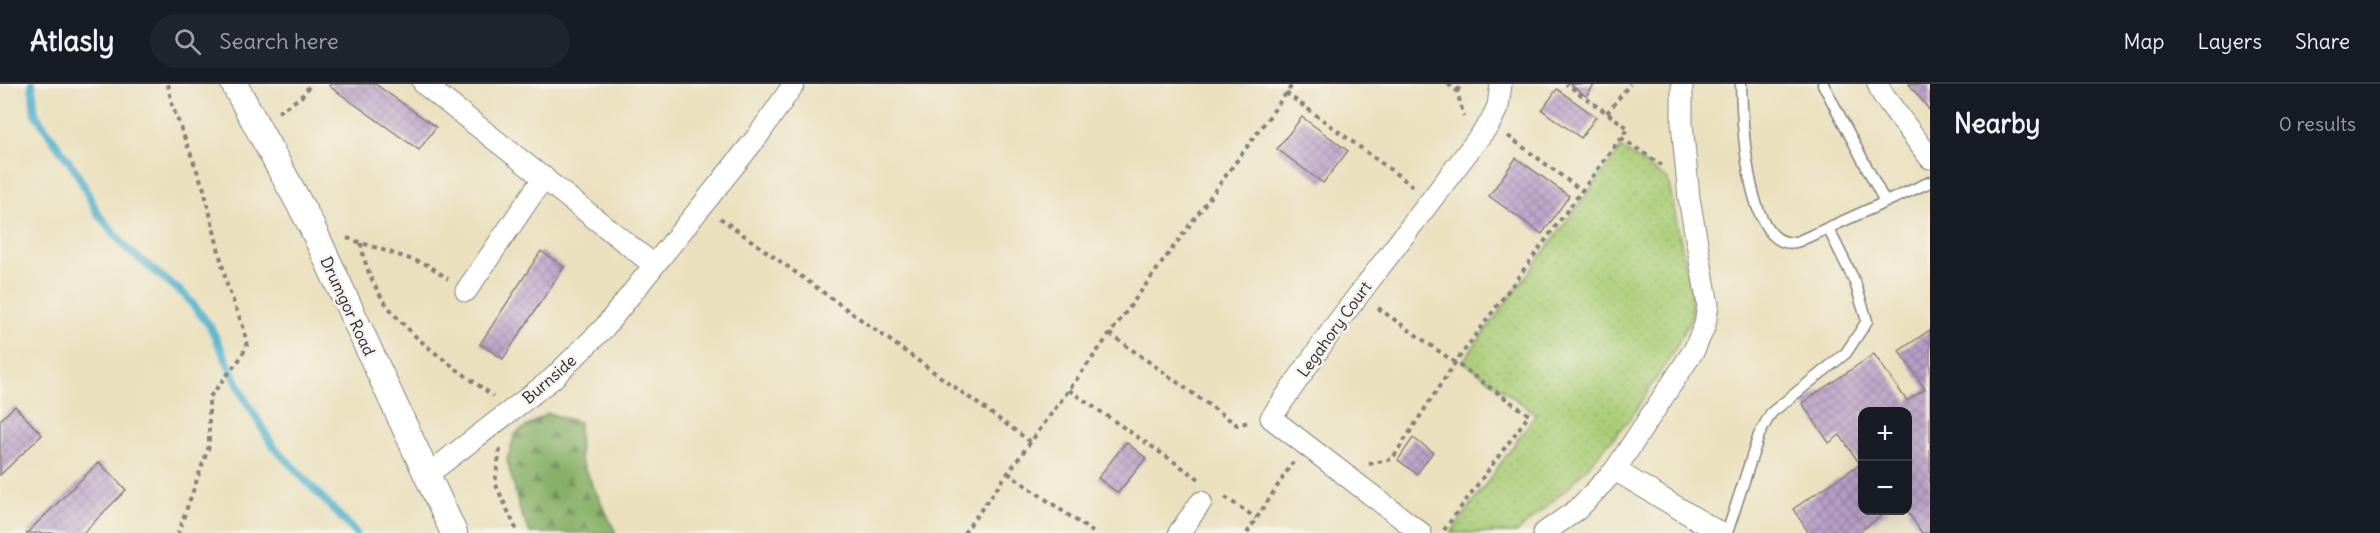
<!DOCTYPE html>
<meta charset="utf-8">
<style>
:root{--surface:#171b24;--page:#20242c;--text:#f1f3f6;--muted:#9ea1a6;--line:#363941}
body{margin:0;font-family:Delius,sans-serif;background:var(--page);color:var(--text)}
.controls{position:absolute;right:18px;bottom:18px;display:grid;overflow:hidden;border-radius:12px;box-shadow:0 6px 24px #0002}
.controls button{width:54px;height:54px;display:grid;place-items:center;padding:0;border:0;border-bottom:2px solid var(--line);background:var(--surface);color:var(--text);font:30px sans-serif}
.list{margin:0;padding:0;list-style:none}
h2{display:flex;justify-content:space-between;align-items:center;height:78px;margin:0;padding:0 24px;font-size:26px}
h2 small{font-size:20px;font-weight:400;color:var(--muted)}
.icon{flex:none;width:33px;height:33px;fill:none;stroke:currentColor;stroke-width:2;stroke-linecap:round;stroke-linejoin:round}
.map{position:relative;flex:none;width:1930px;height:449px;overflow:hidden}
header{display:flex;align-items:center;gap:36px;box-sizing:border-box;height:84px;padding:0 30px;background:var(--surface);border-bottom:2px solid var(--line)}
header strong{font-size:28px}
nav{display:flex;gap:33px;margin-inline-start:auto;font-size:21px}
.search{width:420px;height:54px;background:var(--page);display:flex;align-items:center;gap:15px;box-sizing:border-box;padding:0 21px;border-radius:33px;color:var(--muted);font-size:22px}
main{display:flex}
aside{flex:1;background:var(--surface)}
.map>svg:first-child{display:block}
.grass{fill:url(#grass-dots);stroke:#667859;stroke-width:1.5}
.forest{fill:url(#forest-firs);stroke:#546952;stroke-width:1.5}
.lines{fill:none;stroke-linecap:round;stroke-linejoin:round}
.stream{stroke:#4fb1ce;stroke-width:8}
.building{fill:url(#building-cross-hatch)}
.service-casing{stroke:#86817c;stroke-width:13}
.minor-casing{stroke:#86817c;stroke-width:23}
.tertiary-casing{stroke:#86817c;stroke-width:28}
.path{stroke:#86817c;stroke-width:4;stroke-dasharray:4.5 4.5;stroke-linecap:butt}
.service{stroke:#fff;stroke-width:10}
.minor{stroke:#fff;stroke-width:21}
.tertiary{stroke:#fff;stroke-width:26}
.labels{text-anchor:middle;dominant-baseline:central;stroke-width:5;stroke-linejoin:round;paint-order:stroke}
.street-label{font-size:16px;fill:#22223b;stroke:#f7f3e8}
</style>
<header>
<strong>Atlasly</strong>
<div class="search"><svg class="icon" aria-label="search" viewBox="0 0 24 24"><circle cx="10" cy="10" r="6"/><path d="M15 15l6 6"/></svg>Search here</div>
<nav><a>Map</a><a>Layers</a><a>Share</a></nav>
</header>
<main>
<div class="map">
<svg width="1930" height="449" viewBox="0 0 1930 449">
<defs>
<pattern id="grass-dots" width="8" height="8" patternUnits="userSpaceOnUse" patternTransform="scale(1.5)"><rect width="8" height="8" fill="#aacd77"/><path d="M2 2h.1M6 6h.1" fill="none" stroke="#92b068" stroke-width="1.8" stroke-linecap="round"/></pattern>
<pattern id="forest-firs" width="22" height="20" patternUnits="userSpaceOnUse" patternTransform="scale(1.5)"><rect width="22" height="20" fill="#87b068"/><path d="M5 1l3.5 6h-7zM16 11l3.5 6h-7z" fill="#6e8f57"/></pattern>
<pattern id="building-cross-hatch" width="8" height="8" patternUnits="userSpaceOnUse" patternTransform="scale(1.5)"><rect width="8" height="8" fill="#b89fc7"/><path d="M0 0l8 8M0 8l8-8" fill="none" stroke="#9581a3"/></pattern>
</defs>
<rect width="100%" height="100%" fill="#f7f3e8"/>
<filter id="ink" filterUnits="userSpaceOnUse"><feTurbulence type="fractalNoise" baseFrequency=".0167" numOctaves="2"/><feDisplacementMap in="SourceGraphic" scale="12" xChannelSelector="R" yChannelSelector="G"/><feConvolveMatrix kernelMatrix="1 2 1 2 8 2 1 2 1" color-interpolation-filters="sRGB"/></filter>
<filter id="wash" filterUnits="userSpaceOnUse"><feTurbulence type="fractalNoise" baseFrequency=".008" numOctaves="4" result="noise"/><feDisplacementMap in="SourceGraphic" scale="24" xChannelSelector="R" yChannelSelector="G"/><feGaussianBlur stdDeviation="1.35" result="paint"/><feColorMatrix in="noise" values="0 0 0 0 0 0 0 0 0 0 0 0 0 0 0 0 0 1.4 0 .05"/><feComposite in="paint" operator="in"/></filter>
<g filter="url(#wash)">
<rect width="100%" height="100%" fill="#eae0bd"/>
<polygon class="grass" points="1621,64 1668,96 1691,207 1692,230 1675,265 1630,335 1570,402 1516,449 1451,449 1536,330 1463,277"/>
<polygon class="forest" points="548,329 579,338 580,375 616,449 530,449 520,427 507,376 515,350"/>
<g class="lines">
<polyline class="stream" points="32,0 35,30 77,89 98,130 127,165 185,211 210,242 245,315 273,362 356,449"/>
</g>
<g id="blocks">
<g class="building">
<polygon points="330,0 375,0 436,43 419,66 329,2"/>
<polygon points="1570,0 1595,0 1586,12"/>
<polygon points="1909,0 1930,0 1930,27"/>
<polygon points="1557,5 1596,33 1581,54 1542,26"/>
<polygon points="1302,33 1348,67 1323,99 1277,65"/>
<polygon points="1516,74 1569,112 1542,150 1489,112"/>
<polygon points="541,167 564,183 503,275 480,260"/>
<polygon points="1930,246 1930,449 1922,449 1908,428 1908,328 1862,328 1862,426 1890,426 1857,449 1809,449 1793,425 1860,380 1840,351 1829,359 1802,319 1874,270 1907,317 1925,305 1899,267"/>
<polygon points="15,322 42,351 0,391 0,336"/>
<polygon points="1413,354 1433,368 1417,390 1398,376"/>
<polygon points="1126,358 1146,374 1118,409 1098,394"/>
<polygon points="99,378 126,406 83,449 27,449"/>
</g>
</g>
</g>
<g filter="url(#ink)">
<use href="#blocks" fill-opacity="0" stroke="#86817c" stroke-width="1.5"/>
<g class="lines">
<defs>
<g id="service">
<path d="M1741 0C1742 32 1746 175 1799 157L1930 98"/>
<polyline points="1823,0 1885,118"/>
<polyline points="1727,449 1759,351 1771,329 1846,269 1867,237 1855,198 1828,144"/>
</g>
<g id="minor">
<polyline points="424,0 654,181"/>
<polyline points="1878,0 1883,11 1930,74"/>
<polyline points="466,207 544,93"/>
<polyline points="1615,386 1720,449"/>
<polyline points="427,391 552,295 604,244 757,53 794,0"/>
<polyline points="1179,449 1201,418"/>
<polyline points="1421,449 1271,334 1337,239 1490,39 1498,22 1501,0"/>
<polyline points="1544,449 1578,425 1615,386 1694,266 1705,241 1708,221 1689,114 1682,39 1682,0"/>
</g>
<polyline id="tertiary" points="234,0 311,141 454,449"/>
</defs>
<use href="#service" class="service-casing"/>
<use href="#minor" class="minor-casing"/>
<use href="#tertiary" class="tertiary-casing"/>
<g class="path">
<polyline points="168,0 172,21 204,105 227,201 244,245 247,262 239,276 209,314 209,362 178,449"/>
<polyline points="1448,0 1457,7 1464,33"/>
<polyline points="1457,7 1462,0"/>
<polyline points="1286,9 1414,103"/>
<polyline points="278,28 301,13 311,0"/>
<polyline points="1607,29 1630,0"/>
<polyline points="1508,52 1582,107"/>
<polyline points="1621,54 1662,81"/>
<polyline points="720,134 1031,358"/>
<polyline points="347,154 428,181 448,195"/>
<path d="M361 159C372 233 438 270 493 312"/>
<polyline points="1378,224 1529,331 1444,446"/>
<polyline points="1110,250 1237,341 1249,338"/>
<polyline points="1069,306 1199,395"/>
<polyline points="500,365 495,399 518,449"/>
<polyline points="1369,380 1392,375 1455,279 1628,44 1566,0"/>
<polyline points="1008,389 1094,449"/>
<polyline points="1225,413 1256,434"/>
<polyline points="964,449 1293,0"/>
<polyline points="1247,449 1293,378"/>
</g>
<use href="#service" class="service"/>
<use href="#minor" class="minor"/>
<use href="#tertiary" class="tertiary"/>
</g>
</g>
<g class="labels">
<g class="street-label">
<text transform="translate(348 222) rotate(65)">Drumgor Road</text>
<text transform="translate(1334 245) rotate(-54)">Legahory Court</text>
<text transform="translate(549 295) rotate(-41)">Burnside</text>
</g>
</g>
</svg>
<div class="controls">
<button>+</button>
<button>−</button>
</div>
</div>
<aside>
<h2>Nearby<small>0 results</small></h2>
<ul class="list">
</ul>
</aside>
</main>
